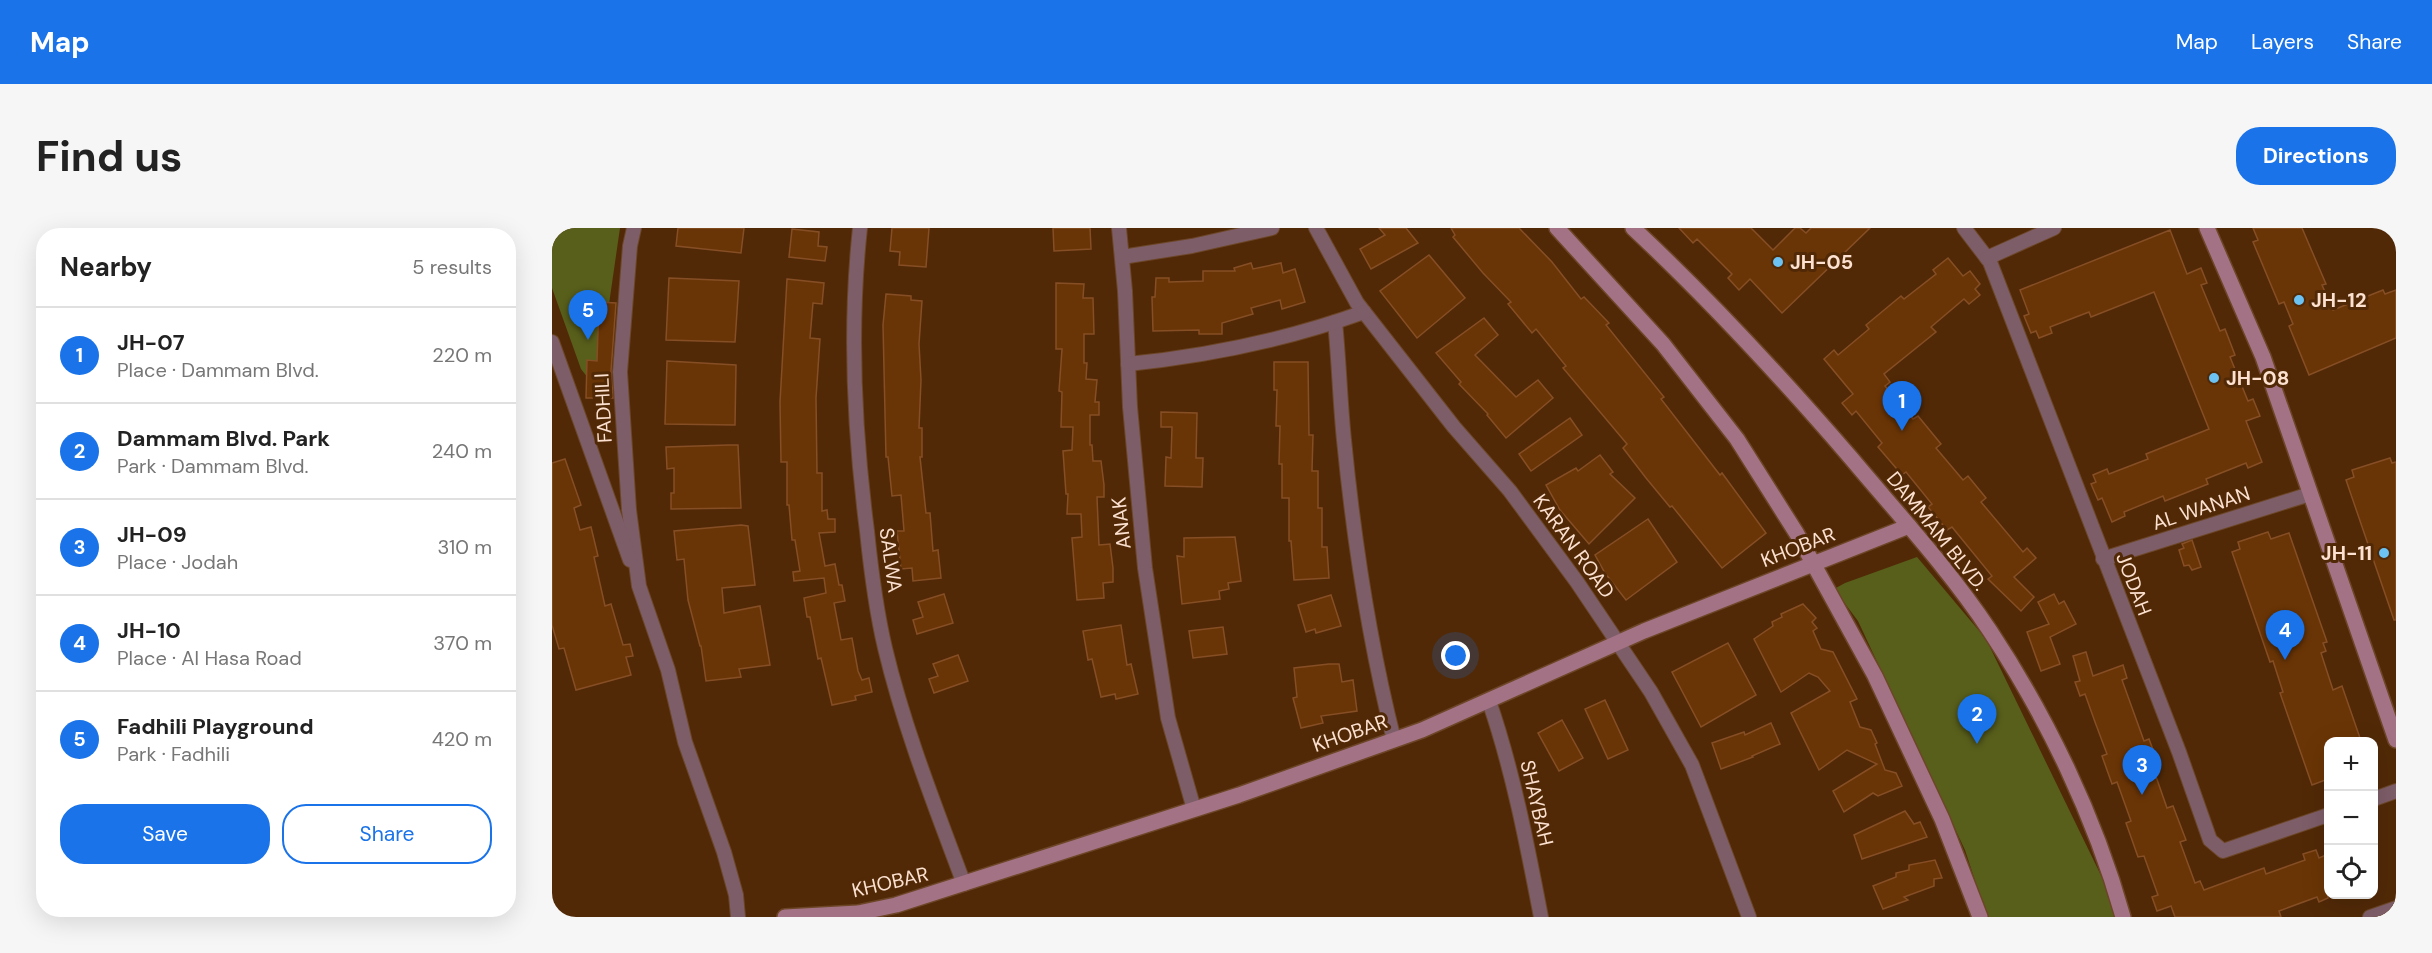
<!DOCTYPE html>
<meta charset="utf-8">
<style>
:root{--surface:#fff;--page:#f6f6f6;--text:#222;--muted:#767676;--line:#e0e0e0;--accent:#1a73e8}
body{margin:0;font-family:"DM Sans",sans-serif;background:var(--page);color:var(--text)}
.controls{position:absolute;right:18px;bottom:18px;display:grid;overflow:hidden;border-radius:12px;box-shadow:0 6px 24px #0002}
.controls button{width:54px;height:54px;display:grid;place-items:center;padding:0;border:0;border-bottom:2px solid var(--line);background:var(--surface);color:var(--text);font:30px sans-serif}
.you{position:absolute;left:904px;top:428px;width:21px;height:21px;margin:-15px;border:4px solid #fff;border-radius:50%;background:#1a73e8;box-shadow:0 0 0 9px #1a73e833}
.badge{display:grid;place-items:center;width:39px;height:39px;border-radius:50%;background:var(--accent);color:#fff;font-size:20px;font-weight:700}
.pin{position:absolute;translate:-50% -50px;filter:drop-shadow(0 2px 3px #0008)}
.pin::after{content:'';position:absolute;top:32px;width:21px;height:18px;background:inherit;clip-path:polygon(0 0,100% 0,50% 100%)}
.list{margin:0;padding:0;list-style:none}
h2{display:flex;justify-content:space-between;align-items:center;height:78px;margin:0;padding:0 24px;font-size:26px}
h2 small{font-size:20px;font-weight:400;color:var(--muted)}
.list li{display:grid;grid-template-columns:39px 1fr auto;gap:18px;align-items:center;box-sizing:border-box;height:96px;padding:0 24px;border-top:2px solid var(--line)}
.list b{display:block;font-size:22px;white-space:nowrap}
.list p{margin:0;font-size:20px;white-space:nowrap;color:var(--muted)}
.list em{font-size:20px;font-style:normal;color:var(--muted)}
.actions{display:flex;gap:12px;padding:18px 24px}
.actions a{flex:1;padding:14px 0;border:2px solid var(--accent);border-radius:24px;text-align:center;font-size:21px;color:var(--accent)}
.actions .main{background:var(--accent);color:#fff}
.icon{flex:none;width:33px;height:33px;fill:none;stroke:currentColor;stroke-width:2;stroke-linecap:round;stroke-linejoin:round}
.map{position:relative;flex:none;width:1844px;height:689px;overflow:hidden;border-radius:24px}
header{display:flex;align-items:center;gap:36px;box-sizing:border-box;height:84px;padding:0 30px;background:var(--accent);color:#fff}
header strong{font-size:28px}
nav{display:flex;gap:33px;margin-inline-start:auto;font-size:21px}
.intro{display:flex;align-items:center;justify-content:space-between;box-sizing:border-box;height:144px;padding:0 36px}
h1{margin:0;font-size:42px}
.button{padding:15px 27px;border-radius:24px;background:var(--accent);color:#fff;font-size:21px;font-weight:700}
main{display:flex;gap:36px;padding:0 36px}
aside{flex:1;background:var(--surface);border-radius:24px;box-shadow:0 6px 24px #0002}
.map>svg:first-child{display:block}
.green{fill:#585f1b}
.building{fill:#6a3506;stroke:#864e25;stroke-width:1.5}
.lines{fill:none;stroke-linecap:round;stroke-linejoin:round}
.minor-casing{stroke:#6c4627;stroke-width:16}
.secondary-casing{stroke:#6c4627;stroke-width:18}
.minor{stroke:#7d5d68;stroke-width:14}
.secondary{stroke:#a47285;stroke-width:15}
.poi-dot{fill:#6cc3f3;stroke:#512907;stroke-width:2}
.labels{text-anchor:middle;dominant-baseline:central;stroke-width:6;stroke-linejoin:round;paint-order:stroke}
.poi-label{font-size:20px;font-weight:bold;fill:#fce1d0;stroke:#512907;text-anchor:start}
.street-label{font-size:20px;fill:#fce1d0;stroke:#512907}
</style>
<header>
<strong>Map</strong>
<nav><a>Map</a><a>Layers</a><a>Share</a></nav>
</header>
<div class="intro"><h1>Find us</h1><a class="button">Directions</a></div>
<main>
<aside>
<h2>Nearby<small>5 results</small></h2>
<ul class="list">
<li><span class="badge">1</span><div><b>JH-07</b><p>Place · Dammam Blvd.</p></div><em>220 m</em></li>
<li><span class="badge">2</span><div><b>Dammam Blvd. Park</b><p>Park · Dammam Blvd.</p></div><em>240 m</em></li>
<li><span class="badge">3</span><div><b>JH-09</b><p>Place · Jodah</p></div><em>310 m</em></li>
<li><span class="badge">4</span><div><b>JH-10</b><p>Place · Al Hasa Road</p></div><em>370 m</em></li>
<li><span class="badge">5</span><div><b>Fadhili Playground</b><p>Park · Fadhili</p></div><em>420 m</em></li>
</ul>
<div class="actions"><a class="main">Save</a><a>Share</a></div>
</aside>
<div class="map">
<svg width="1844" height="689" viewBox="0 0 1844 689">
<rect width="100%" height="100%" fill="#512907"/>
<g class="green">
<polygon points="0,0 68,0 56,83 51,169 29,141 0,60"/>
<polygon points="1365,329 1434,411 1560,670 1564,689 1435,689 1413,622 1306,393 1282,361 1293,355"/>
</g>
<g class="building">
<polygon points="126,0 192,0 189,25 124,18"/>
<polygon points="340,0 377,0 374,39 347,37 348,24 338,23"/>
<polygon points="501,0 538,0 539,21 502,23"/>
<polygon points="827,0 854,0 866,15 819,41 808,21 833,7"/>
<polygon points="899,0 967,0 1000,34 1029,71 1032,69 1057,95 1054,97 1112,169 1109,171 1168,247 1170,245 1214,305 1170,340 1120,278 1118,279 1094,250 1071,220 1075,216 1011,140 1014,138 984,101 980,105 956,76 959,74 931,45 901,9 903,7"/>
<polygon points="1127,0 1199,0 1221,22 1243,0 1248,0 1254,5 1259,0 1318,0 1230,85 1198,51 1187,62 1176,50 1180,46 1145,11 1141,15"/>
<polygon points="1701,0 1750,0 1774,56 1770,57 1781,82 1831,62 1833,66 1844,62 1844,110 1757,147 1737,98 1741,96 1732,74 1727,76 1701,14 1706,12"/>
<polygon points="240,1 267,4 266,18 275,19 273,33 237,29"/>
<polygon points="1618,2 1635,46 1649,40 1655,55 1649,57 1668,103 1673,101 1683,127 1678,129 1696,173 1701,171 1708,188 1694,193 1710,234 1696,240 1694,235 1654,251 1656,256 1613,273 1611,268 1572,284 1573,288 1560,294 1550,270 1546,272 1539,256 1544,254 1541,247 1555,241 1557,246 1596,231 1594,226 1657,201 1602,64 1539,89 1537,84 1498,99 1500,105 1487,110 1484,103 1479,105 1472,88 1477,86 1468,62"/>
<polygon points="877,27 913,70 865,110 828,63"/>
<polygon points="1396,30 1411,48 1418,43 1428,56 1423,61 1428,67 1417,76 1412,71 1379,99 1384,104 1332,146 1338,154 1333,158 1361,191 1366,188 1389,216 1384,220 1411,252 1416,248 1434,270 1429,274 1471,324 1475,320 1484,330 1462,349 1482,369 1469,383 1436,351 1440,348 1400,299 1395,302 1376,279 1380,276 1354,244 1350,247 1326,219 1330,215 1304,183 1300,187 1290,175 1301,166 1272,131 1282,122 1286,127 1317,101 1314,97 1349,68 1352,71 1384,46 1381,42"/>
<polygon points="699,35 701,41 729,35 731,45 743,41 753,74 730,81 728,72 699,80 701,86 670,95 670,106 647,106 647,102 601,103 600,69 603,69 604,50 617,50 617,54 651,53 651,43 683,43 682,40"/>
<polygon points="117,50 187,53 183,114 114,112"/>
<polygon points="235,51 272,55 270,76 261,75 258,110 268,111 264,170 265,245 270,245 270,283 275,282 276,291 283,291 283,304 267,305 273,338 283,336 287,357 290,357 293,373 282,375 289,412 300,410 306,443 310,452 317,450 320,464 303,468 304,472 280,477 269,430 266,431 258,389 255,389 252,370 274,365 272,350 242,353 241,344 248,343 243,312 240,312 237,277 235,277 235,234 229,234 228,174"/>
<polygon points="504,55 532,56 531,70 541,70 542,106 532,106 532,135 535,135 534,151 545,152 543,174 547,174 547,187 538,187 538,217 540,217 541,233 549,233 552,257 552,269 545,269 547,317 558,316 561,340 561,354 551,355 552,370 525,372 520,310 530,309 529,286 515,286 516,266 514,266 511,223 520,222 521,199 509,199 510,164 507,163 510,121 504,121"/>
<polygon points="334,66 359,68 359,72 370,73 367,116 369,152 367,200 370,200 370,229 368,229 374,285 378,285 381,323 386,322 389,350 361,353 360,340 349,341 345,303 352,303 349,267 340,268 336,229 334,229 331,97"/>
<polygon points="47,74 64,75 59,143 61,170 34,170 35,132 45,133"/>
<polygon points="932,90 946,107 923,127 964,169 986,152 1001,170 954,210 935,187 936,186 907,156 909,154 884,125"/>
<polygon points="115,133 184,137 183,197 113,196"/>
<polygon points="722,134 756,134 757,207 761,207 760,243 766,243 766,280 770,280 770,319 775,319 777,350 742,352 739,313 737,313 737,270 730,270 730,236 727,236 728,198 724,198 725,162 722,162"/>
<polygon points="609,184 645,185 644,230 651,230 650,259 613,258 614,229 619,230 620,199 609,199"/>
<polygon points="1018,190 1030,207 979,243 967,226"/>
<polygon points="177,217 186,217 189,280 119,281 119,265 122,265 122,240 115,241 114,219"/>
<polygon points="1048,227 1061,244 1058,246 1083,270 1037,316 1008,282 994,257 1024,240 1026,243"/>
<polygon points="1838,230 1840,235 1844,234 1844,392 1842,392 1794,252 1802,249 1800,242"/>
<polygon points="13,231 29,277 22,280 28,302 39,299 46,328 42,329 53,378 59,376 71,417 78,416 81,428 74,429 79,447 24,462 12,420 7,421 0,397 0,235"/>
<polygon points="1096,291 1125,334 1074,372 1053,345 1043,327"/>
<polygon points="189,297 196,298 203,357 170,360 172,385 208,378 218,437 187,441 189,449 154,453 149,418 148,418 136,372 132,331 125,332 122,303"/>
<polygon points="1716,304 1719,311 1737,305 1775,414 1771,415 1774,423 1769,425 1781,462 1790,458 1808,510 1804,511 1805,513 1776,513 1776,551 1760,557 1728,465 1731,464 1721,433 1718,434 1680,324 1688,321 1686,314"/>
<polygon points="683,309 689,353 676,355 677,361 667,363 668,371 630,376 625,328 632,329 632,310"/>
<polygon points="1640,312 1649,339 1640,342 1637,337 1632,338 1627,322 1632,320 1630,316"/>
<polygon points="392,366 401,395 365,406 361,392 371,389 366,374"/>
<polygon points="1502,366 1507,376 1512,373 1524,396 1498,409 1508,436 1489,443 1475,404 1497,396 1486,374"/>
<polygon points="779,367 789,398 764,405 763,401 754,404 746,377"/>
<polygon points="1251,376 1264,390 1260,394 1265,400 1261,403 1269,421 1281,424 1305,471 1298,474 1308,499 1319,502 1325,515 1323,516 1333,542 1344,545 1350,558 1326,568 1321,565 1292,584 1281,563 1325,536 1295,522 1267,542 1239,485 1278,463 1266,449 1257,445 1229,464 1202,411 1221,398 1220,394 1230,389 1229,386"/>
<polygon points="569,397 575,437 579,436 586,466 564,471 563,466 549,469 540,431 536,432 531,403"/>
<polygon points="671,399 675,426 641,430 637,403"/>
<polygon points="1176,415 1204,467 1149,499 1120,444"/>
<polygon points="1534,424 1541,448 1571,437 1575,450 1570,452 1592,513 1597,511 1607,538 1601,540 1615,580 1621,578 1634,612 1628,614 1643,655 1648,653 1652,662 1712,640 1714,646 1753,632 1751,626 1764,622 1767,630 1774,627 1776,634 1776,645 1773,646 1776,655 1776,670 1767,674 1765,669 1727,683 1729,689 1623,689 1619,678 1605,683 1600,669 1606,667 1592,628 1586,629 1574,595 1579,593 1565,554 1560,556 1550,528 1555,526 1543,494 1533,466 1528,468 1523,454 1528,453 1521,428"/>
<polygon points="406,427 416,453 382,465 377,451 386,448 381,436"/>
<polygon points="777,436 787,436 790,454 801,452 805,483 769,488 771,495 749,500 741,470 745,469 742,440"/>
<polygon points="1053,472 1076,522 1056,531 1033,481"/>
<polygon points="1010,492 1031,530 1007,543 986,505"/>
<polygon points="1219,495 1228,516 1200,528 1201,529 1169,541 1160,515 1192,504 1193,507"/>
<polygon points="1353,583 1362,596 1368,594 1375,609 1310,631 1302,607"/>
<polygon points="1383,632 1390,650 1382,651 1382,658 1352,669 1356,672 1331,681 1321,658 1344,649 1344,645 1357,642 1357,637"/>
</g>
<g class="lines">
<defs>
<g id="minor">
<polyline points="82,0 78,18 68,144 77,282 87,358 116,442 133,514 172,624 184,667 186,689"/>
<path d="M308 0C297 101 302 202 315 303 319 342 324 382 333 420 352 500 383 578 412 656"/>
<polyline points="567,0 573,63 578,179 593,340 616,490 642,581"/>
<polyline points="764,0 805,75 902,199 958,263 1025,354 1099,464 1140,537 1197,689"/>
<polyline points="1412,0 1438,34 1627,524 1658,612 1671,623 1776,587"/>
<polyline points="570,29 640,18 720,0"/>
<polyline points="1435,30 1502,0"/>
<path d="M783 94C787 133 788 173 792 212 802 314 817 413 842 512"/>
<polyline points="0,114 78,332"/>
<path d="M576 136C656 128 737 111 812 84"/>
<polyline points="1551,331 1758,266"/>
<path d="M937 473C961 543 975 616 989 689"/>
<polyline points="1822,571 1844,563"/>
<polyline points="1818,689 1844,680"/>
</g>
<g id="secondary">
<polyline points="1005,0 1111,116 1185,211 1245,306 1323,448 1390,591 1428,689"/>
<path d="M1081 0C1158 72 1230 150 1299 230 1346 286 1397 341 1438 403 1495 489 1543 589 1571 689"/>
<polyline points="1655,0 1711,129 1844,512"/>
<polyline points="233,689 306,685 344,677 687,567 870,502 1092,403 1357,298"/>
</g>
</defs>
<use href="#minor" class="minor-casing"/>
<use href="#secondary" class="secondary-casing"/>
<use href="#minor" class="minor"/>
<use href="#secondary" class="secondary"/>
</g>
<g class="poi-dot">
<circle cx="1226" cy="34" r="6"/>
<circle cx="1747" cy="72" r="6"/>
<circle cx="1662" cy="150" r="6"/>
<circle cx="1832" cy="325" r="6"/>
</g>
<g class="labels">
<g class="poi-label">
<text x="1238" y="34">JH-05</text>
<text x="1759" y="72">JH-12</text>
<text x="1674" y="150">JH-08</text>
<text x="1820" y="325" text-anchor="end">JH-11</text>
</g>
<g class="street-label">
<text transform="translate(51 180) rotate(-93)">FADHILI</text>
<text transform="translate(1649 280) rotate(-18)">AL WANAN</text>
<text transform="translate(569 295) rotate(-96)">ANAK</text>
<text transform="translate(1385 303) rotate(51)">DAMMAM BLVD.</text>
<text transform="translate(1022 318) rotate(54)">KARAN ROAD</text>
<text transform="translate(1246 319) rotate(-21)">KHOBAR</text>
<text transform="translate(339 332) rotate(82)">SALWA</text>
<text transform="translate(1582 356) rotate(69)">JODAH</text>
<text transform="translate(798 505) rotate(-19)">KHOBAR</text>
<text transform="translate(985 575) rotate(77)">SHAYBAH</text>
<text transform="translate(338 654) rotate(-13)">KHOBAR</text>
</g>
</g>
</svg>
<div class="controls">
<button>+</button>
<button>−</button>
<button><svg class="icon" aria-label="locate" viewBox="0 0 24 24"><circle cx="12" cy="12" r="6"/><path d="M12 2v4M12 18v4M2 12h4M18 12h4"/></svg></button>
</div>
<div class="you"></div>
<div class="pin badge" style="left:1350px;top:203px">1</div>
<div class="pin badge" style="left:1425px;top:516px">2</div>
<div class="pin badge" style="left:1590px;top:567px">3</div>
<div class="pin badge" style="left:1733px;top:432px">4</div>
<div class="pin badge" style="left:36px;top:112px">5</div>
</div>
</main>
